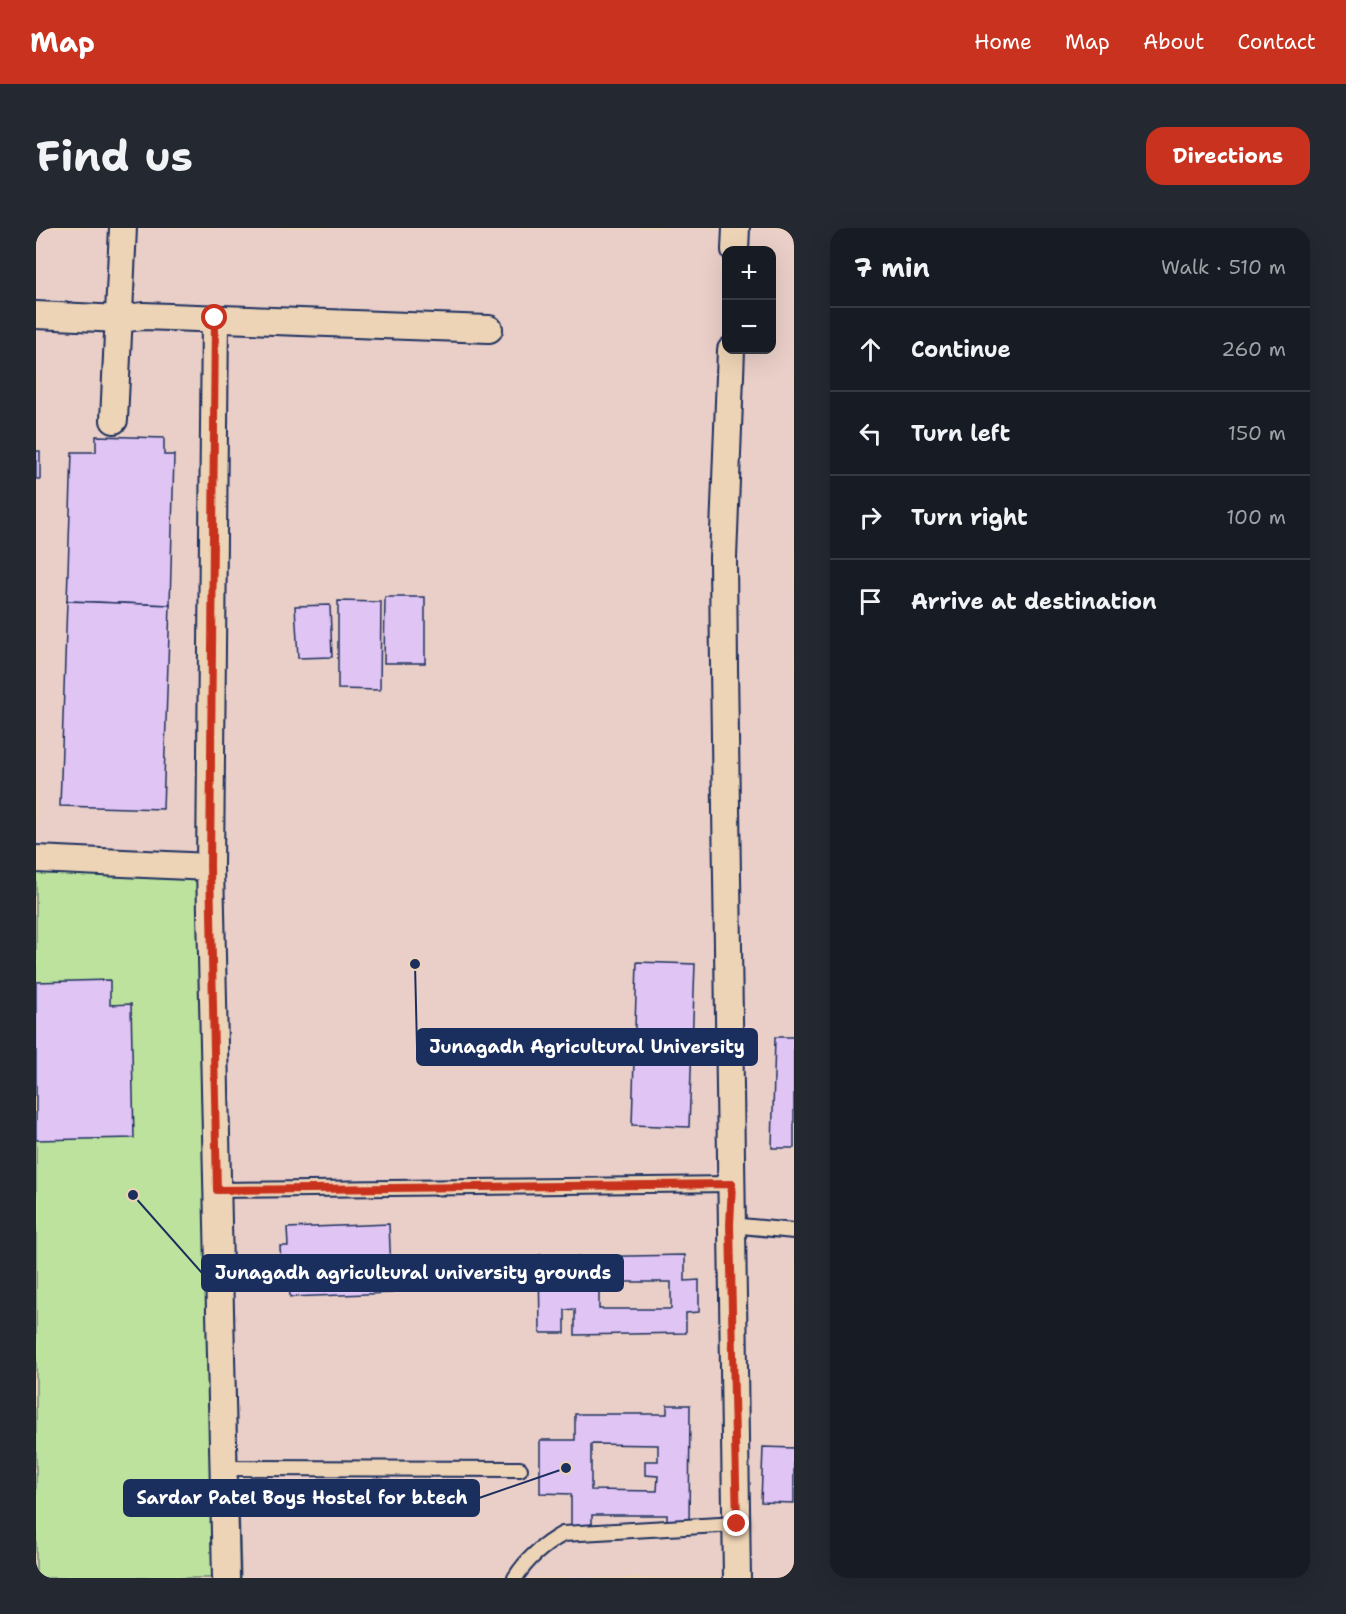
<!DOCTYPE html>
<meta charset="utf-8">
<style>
:root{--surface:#171b24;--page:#242831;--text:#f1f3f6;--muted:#9ea1a6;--line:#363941;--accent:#c8321e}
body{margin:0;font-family:"Shantell Sans",sans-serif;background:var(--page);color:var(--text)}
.controls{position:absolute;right:18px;top:18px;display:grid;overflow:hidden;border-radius:12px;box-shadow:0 6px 24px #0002}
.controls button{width:54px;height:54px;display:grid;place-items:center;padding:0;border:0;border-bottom:2px solid var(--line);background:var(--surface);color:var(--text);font:30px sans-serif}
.stop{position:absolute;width:18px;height:18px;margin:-14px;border:4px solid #c8321e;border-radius:50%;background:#fff}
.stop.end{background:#c8321e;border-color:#fff;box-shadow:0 2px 6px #0008}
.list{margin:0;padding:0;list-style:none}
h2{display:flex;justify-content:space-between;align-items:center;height:78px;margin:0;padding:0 24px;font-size:26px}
h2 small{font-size:20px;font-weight:400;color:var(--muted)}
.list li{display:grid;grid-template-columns:39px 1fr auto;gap:18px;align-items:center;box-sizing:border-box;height:84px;padding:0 24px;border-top:2px solid var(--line)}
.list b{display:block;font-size:22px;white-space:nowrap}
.list em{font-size:20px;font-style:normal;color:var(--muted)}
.icon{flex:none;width:33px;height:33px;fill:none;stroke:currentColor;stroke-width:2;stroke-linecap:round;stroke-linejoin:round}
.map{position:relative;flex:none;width:758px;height:1350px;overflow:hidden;border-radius:18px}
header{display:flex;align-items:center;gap:36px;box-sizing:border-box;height:84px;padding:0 30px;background:var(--accent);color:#fff}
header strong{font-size:28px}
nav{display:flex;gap:33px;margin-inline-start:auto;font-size:21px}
.intro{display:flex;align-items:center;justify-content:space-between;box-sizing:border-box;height:144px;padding:0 36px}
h1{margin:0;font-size:42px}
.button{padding:15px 27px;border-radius:18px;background:var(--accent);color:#fff;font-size:21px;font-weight:700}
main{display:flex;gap:36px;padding:0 36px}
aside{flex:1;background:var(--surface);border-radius:18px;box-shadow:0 6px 24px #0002}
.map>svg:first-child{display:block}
.built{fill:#eacfc8;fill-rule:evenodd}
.green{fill:#bde29d;stroke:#6c887e;stroke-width:1.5}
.building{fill:#e0c4f3;stroke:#1b2f5e;stroke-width:1.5;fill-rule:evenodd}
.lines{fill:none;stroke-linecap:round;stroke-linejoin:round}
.service-casing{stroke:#1b2f5e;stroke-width:18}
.minor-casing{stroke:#1b2f5e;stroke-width:30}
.service{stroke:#eed4b6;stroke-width:14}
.minor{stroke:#eed4b6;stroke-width:26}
.route{stroke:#c8321e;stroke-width:8}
.leader{fill:none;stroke:#1b2f5e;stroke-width:2}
.callout-dot{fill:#1b2f5e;stroke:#eed4b6;stroke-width:2}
.callout{fill:#1b2f5e;stroke:#1b2f5e;stroke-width:2}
.callout-label{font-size:18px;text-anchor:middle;font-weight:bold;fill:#fff}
</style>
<header>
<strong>Map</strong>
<nav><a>Home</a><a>Map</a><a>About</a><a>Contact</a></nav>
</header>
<div class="intro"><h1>Find us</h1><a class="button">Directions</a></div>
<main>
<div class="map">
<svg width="758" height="1350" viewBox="0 0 758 1350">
<rect width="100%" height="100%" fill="#eed4b6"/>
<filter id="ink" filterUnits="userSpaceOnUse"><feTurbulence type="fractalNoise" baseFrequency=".0167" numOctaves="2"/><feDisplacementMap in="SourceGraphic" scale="12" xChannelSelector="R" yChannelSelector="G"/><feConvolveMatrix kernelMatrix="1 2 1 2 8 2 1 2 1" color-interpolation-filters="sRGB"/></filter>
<g filter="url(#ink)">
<path class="built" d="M0 0H758V1350H0ZM690 22H736V122H690Z"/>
<polygon class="green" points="0,640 185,646 205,1350 0,1350"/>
<g class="building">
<polygon points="60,208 128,210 128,227 138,227 134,377 31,373 36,224 60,224"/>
<rect x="0" y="223" width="4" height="28"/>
<polygon points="349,369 389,369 389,435 348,435"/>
<polygon points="31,373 134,377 127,581 24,578"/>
<polygon points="302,373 345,374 344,462 302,461"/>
<polygon points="294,377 296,429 262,430 259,378"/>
<polygon points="601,734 659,736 653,899 596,897"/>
<polygon points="74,752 74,777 95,776 98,910 0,912 0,754"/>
<polygon points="739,809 758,809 758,920 736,920"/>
<polygon points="353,996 356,1065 254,1069 253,1053 246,1053 244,1018 252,1018 251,1000"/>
<path d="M503 1027H527V1054L540 1053V1029L649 1027V1053L663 1052V1084L650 1085V1105L539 1107V1081L529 1082V1105H504ZM563 1054H635V1081H563Z"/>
<path d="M631 1177H654L653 1303H631V1287H556V1304H535V1266L504 1265V1212H539V1186H631ZM555 1216 622 1217V1233H609V1247L622 1248 621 1263 555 1262Z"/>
<polygon points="727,1219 758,1220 758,1275 725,1274"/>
</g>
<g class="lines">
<defs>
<g id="service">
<polyline points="181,962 696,956"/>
<polyline points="694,997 758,1003"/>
<polyline points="187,1240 484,1241"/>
<path d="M479 1350C491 1331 507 1317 527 1306L701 1296"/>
</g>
<g id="minor">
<polyline points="699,22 700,0"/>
<polyline points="0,87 84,91 107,88 453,101"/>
<polyline points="179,90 174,639 190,1350"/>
<polyline points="695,122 687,330 688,439 701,1350"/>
<polyline points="78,192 87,0"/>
<polyline points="0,631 174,639"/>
</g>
</defs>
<use href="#service" class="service-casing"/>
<use href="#minor" class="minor-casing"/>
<use href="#service" class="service"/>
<use href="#minor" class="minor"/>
</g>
</g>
<g class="lines" filter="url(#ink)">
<polyline class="route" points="179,90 174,639 181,962 696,956 694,997 701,1296"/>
</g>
<path class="leader" d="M379 736L381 819M97 967L166 1045M530 1240L443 1270"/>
<g class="callout-dot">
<circle cx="379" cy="736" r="6"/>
<circle cx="97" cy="967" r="6"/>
<circle cx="530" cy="1240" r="6"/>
</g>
<g class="callout">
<rect x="381" y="801" width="340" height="36" rx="6"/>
<rect x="166" y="1027" width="421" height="36" rx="6"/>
<rect x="88" y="1252" width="355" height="36" rx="6"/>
</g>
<g class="callout-label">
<text x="551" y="825">Junagadh Agricultural University</text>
<text x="377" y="1051">Junagadh agricultural university grounds</text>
<text x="266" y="1276">Sardar Patel Boys Hostel for b.tech</text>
</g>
</svg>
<div class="controls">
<button>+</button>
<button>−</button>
</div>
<div class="stop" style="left:179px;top:90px"></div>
<div class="stop end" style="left:701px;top:1296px"></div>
</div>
<aside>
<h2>7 min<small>Walk · 510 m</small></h2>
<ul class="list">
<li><svg class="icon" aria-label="ahead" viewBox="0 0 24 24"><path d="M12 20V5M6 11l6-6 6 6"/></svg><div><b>Continue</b></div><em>260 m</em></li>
<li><svg class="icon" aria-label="left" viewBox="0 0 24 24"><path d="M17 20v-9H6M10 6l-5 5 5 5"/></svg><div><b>Turn left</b></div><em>150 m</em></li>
<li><svg class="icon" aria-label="right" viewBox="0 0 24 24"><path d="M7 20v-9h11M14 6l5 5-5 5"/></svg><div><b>Turn right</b></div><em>100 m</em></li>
<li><svg class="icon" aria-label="arrive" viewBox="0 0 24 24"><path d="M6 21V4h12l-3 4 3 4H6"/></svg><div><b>Arrive at destination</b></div></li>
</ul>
</aside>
</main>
